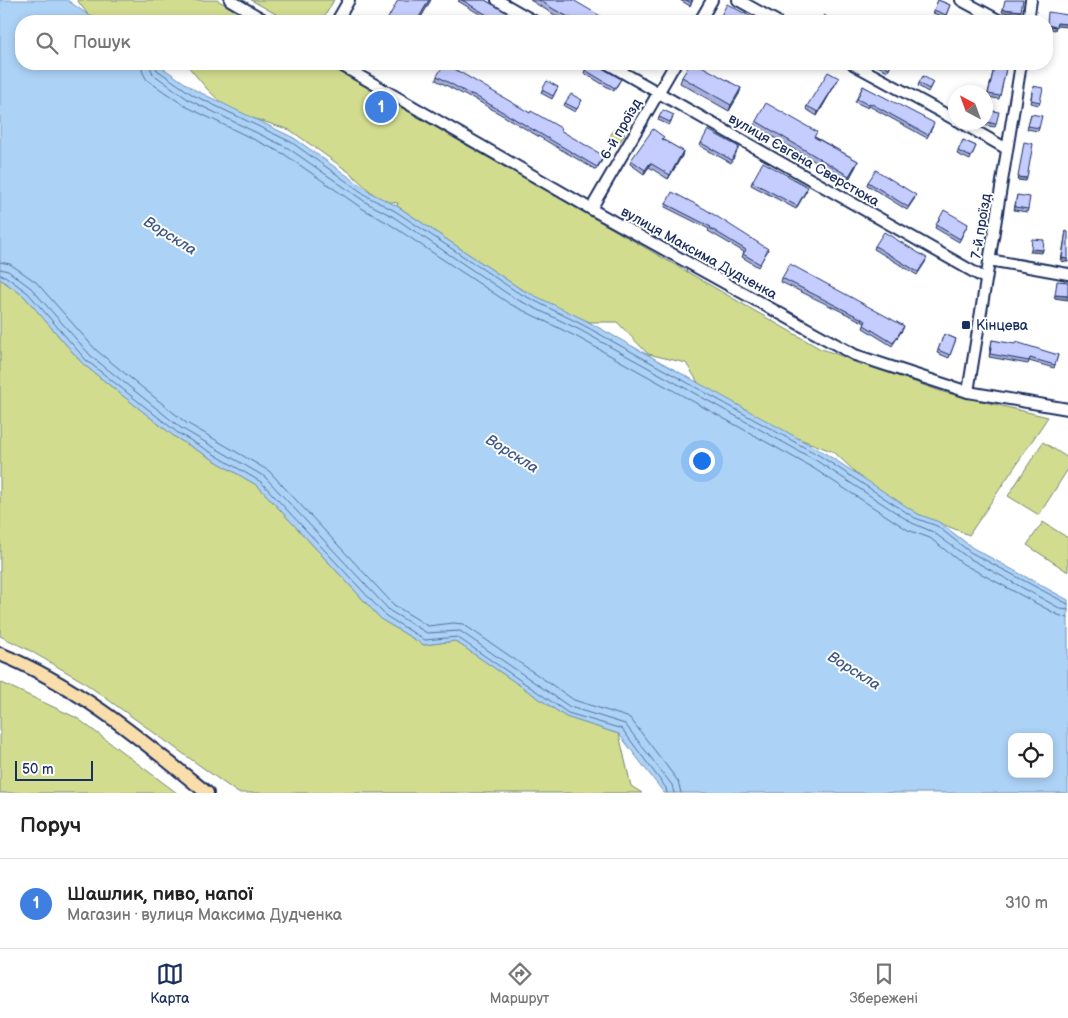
<!DOCTYPE html>
<html lang="uk">
<meta charset="utf-8">
<style>
:root{--surface:#fff;--page:#f6f6f6;--text:#222;--muted:#767676;--line:#e0e0e0;--accent:#1b2f5e}
body{margin:0;font-family:"Balsamiq Sans",sans-serif;background:var(--page);color:var(--text)}
.controls{position:absolute;right:15px;bottom:15px;display:grid;overflow:hidden;border-radius:10px;box-shadow:0 2px 8px #0003}
.controls button{width:45px;height:45px;display:grid;place-items:center;padding:0;border:0;border-bottom:1px solid var(--line);background:var(--surface);color:var(--text);font:25px sans-serif}
.compass{position:absolute;left:948px;top:85px;width:45px;height:45px;border-radius:50%;background:var(--surface);box-shadow:0 2px 8px #0003;rotate:319deg}
.scale{position:absolute;left:15px;bottom:12px;width:78px;box-sizing:border-box;padding-left:5px;border:2px solid #1b2f5e;border-top:0;font-size:14px;line-height:18px;white-space:nowrap;color:#1b2f5e;-webkit-text-stroke:4px #fff;paint-order:stroke}
.you{position:absolute;left:701px;top:460px;width:18px;height:18px;margin:-12px;border:4px solid #fff;border-radius:50%;background:#1a73e8;box-shadow:0 0 0 8px #1a73e833}
.badge{display:grid;place-items:center;width:32px;height:32px;border-radius:50%;background:var(--accent);color:#fff;font-size:16px;font-weight:700}
.pin{position:absolute;translate:-50% -50%;border:2px solid #fff;box-shadow:0 1px 5px #0006}
.list{margin:0;padding:0;list-style:none}
h2{display:flex;justify-content:space-between;align-items:center;height:65px;margin:0;padding:0 20px;font-size:21px}
h2 small{font-size:16px;font-weight:400;color:var(--muted)}
.list li{display:grid;grid-template-columns:32px 1fr auto;gap:15px;align-items:center;box-sizing:border-box;height:90px;padding:0 20px;border-top:1px solid var(--line)}
.list b{display:block;font-size:19px;white-space:nowrap}
.list p{margin:0;font-size:16px;white-space:nowrap;color:var(--muted)}
.list em{font-size:16px;font-style:normal;color:var(--muted)}
.icon{flex:none;width:28px;height:28px;fill:none;stroke:currentColor;stroke-width:2;stroke-linecap:round;stroke-linejoin:round}
.map{position:relative;flex:none;width:1068px;height:793px;overflow:hidden}
.search{position:absolute;background:var(--surface);box-shadow:0 2px 8px #0003;left:15px;right:15px;top:15px;height:55px;display:flex;align-items:center;gap:12px;box-sizing:border-box;padding:0 18px;border-radius:20px;color:var(--muted);font-size:19px}
.sheet{height:155px;background:var(--surface)}
nav{display:flex;justify-content:space-around;align-items:center;box-sizing:border-box;height:70px;border-top:1px solid var(--line);background:var(--surface);font-size:14px;color:var(--muted)}
nav a{display:grid;justify-items:center;gap:2px}
nav .on{color:var(--accent)}
.map>svg:first-child{display:block}
.green{fill:#d1dc8f;stroke:#768676}
.water{fill:#acd2f6;stroke:#7291b9;fill-rule:evenodd}
.lines{fill:none;stroke-linecap:round;stroke-linejoin:round}
.shore{stroke:#55709b;stroke-width:1}
.minor-casing{stroke:#1b2f5e;stroke-width:14}
.major-casing{stroke:#1b2f5e;stroke-width:16}
.minor{stroke:#fff;stroke-width:10}
.major{stroke:#f9deab;stroke-width:12}
.wall{fill:#a9b0db;stroke:#1b2f5e}
.shaded-wall{fill:#8a90b2;stroke:#1b2f5e}
.building{fill:#c5cdff;stroke:#1b2f5e}
.poi-dot{fill:#1b2f5e;stroke:#fff;stroke-width:2}
.labels{text-anchor:middle;dominant-baseline:central;stroke-width:4;stroke-linejoin:round;paint-order:stroke}
.street-label{font-size:14px;fill:#1b2f5e;stroke:#fff}
.poi-label{font-size:14px;fill:#1b2f5e;stroke:#fff;text-anchor:start}
.water-label{font-size:15px;font-style:italic;fill:#3f5884;stroke:#fff}
</style>
<div class="map">
<svg width="1068" height="793" viewBox="0 0 1068 793">
<rect width="100%" height="100%" fill="#fff"/>
<filter id="ink" filterUnits="userSpaceOnUse"><feTurbulence type="fractalNoise" baseFrequency=".02" numOctaves="2"/><feDisplacementMap in="SourceGraphic" scale="10" xChannelSelector="R" yChannelSelector="G"/><feConvolveMatrix kernelMatrix="1 2 1 2 8 2 1 2 1" color-interpolation-filters="sRGB"/></filter>
<g filter="url(#ink)">
<g class="green">
<polygon points="77,0 217,0 254,21 118,21 89,16"/>
<polygon points="251,0 334,0 322,21 288,21"/>
<polygon points="186,64 327,64 819,348 943,392 1048,417 969,535 918,514 873,489 834,452 773,429 702,389 686,363 648,354 617,322 590,322 565,312 519,288 397,206 398,203 381,201 349,172 290,130 230,111 208,90"/>
<polygon points="615,128 625,134 620,142 610,136"/>
<polygon points="0,279 24,296 83,364 175,437 258,486 382,620 424,645 455,641 566,717 619,734 631,786 642,793 238,793 82,681 27,649 0,636"/>
<polygon points="1043,442 1068,458 1068,469 1039,515 1008,496"/>
<polygon points="1043,522 1068,538 1068,572 1027,545"/>
<polygon points="0,682 77,718 177,793 0,793"/>
</g>
<path class="water" d="M0 0H67L97 21H21V64H157L195 90 294 138 373 194 397 206 519 288 585 320 823 452 918 514 939 522 973 548 1068 600V793H664L619 734 566 717 455 641 424 645 382 620 258 486 175 437 83 364 24 296 0 279ZM1012 737H1049V774H1012Z"/>
<g class="lines">
<g class="shore">
<polyline points="141,64 143,73 147,80 185,106 284,154 363,209 388,223 510,304 577,337 813,468 908,530 930,538 963,564 1058,615 1068,618"/>
<polyline points="149,64 153,74 189,100 288,148 367,203 392,216 514,298 580,330 817,461 912,523 933,532 967,557 1061,609 1068,610"/>
<polyline points="155,64 157,70 193,95 291,142 370,198 395,211 517,292 583,325 820,456 915,518 937,526 970,552 1068,604"/>
<polyline points="0,262 10,264 36,282 96,350 185,422 269,471 394,605 428,626 453,623 463,624 574,700 630,718 678,781 681,793"/>
<polyline points="0,269 8,271 31,288 91,356 181,428 265,477 390,611 427,633 460,631 570,707 625,724 672,785 674,793"/>
<polyline points="0,275 5,276 28,293 86,360 178,433 261,482 386,616 425,640 457,637 568,713 622,729 666,788 667,793"/>
</g>
<defs>
<g id="minor">
<polyline points="230,0 266,21"/>
<polyline points="497,0 534,21"/>
<polyline points="738,0 776,21"/>
<polyline points="961,0 1000,21"/>
<polyline points="337,21 349,0"/>
<polyline points="700,21 712,0"/>
<polyline points="1028,21 1031,0"/>
<polyline points="339,64 591,209 855,355 968,392 1068,409"/>
<polyline points="608,64 986,279"/>
<polyline points="853,64 956,120"/>
<polyline points="960,122 1007,149"/>
<polyline points="591,209 675,64"/>
<polyline points="989,260 1068,274"/>
<polyline points="968,392 1021,64"/>
</g>
<path id="major" d="M0 654C77 685 143 741 207 793"/>
</defs>
<use href="#minor" class="minor-casing"/>
<use href="#major" class="major-casing"/>
<use href="#minor" class="minor"/>
<use href="#major" class="major"/>
</g>
<g class="wall">
<polygon points="459,0 485,0 521,21 491,21 458,1"/>
<polygon points="530,0 567,0 605,21 566,21 553,14"/>
<polygon points="680,0 693,0 690,6"/>
<polygon points="938,0 950,5 945,18 933,13"/>
<polygon points="875,64 891,64 888,71 875,65"/>
<polygon points="995,64 1007,64 999,99 987,97"/>
<polygon points="585,70 621,79 614,91 584,73"/>
<polygon points="437,76 530,113 560,130 603,159 596,170 471,97 470,98 436,80"/>
<polygon points="682,77 741,88 739,94 729,111 680,83"/>
<polygon points="839,78 817,116 806,109 807,106"/>
<polygon points="933,82 928,92 918,86 919,83"/>
<polygon points="863,86 933,126 927,138 869,106 868,108 855,102"/>
<polygon points="1033,86 1040,102 1039,105 1030,103"/>
<polygon points="558,87 552,99 541,93 542,90"/>
<polygon points="582,100 575,112 564,106 565,103"/>
<polygon points="1031,114 1039,128 1038,131 1027,129"/>
<polygon points="659,117 673,118 669,125 658,120"/>
<polygon points="756,121 815,137 858,161 856,166 848,181 754,126"/>
<polygon points="983,122 986,122 996,124 995,127 982,125"/>
<polygon points="663,140 683,151 682,156 668,179 649,167 644,174 630,164 631,160"/>
<polygon points="963,140 976,146 970,160 957,154"/>
<polygon points="701,143 739,147 731,163 700,146"/>
<polygon points="752,182 807,190 796,209 751,185"/>
<polygon points="868,182 915,198 907,210 867,185"/>
<polygon points="1017,195 1028,209 1027,212 1014,210"/>
<polygon points="666,204 768,249 767,252 758,267 742,257 744,252 708,231 709,229 665,207"/>
<polygon points="968,224 959,242 935,228 936,225"/>
<polygon points="1066,231 1068,262 1061,261"/>
<polygon points="875,246 926,261 917,275 874,249"/>
<polygon points="782,278 904,326 903,329 892,346 863,328 865,323 781,282"/>
<polygon points="944,334 956,339 949,358 937,353"/>
<polygon points="992,340 1058,355 1054,368 1029,361 1028,364 989,357"/>
</g>
<g class="shaded-wall">
<polygon points="429,0 431,0 419,21 417,21"/>
<polygon points="1003,9 1021,11 1020,14 1002,12"/>
<polygon points="1057,23 1068,24 1068,27 1056,26"/>
<polygon points="1047,25 1056,27 1055,30 1047,28"/>
<polygon points="839,78 837,81 817,116 818,112"/>
<polygon points="741,88 739,94 729,111 731,105"/>
<polygon points="683,151 682,156 668,179 670,175"/>
<polygon points="858,161 856,166 848,181 849,176"/>
<polygon points="650,163 649,167 644,174 645,170"/>
<polygon points="1018,177 1027,178 1026,181 1017,180"/>
<polygon points="1031,249 1043,250 1042,253 1030,252"/>
<polygon points="1062,258 1068,259 1068,262 1061,261"/>
<polygon points="1055,295 1068,296 1068,300 1054,298"/>
</g>
<g class="building">
<polygon points="398,0 429,0 417,21 388,21 387,20"/>
<polygon points="462,0 485,0 521,21 497,21"/>
<polygon points="539,0 573,0 602,17 600,19 605,21 576,21 555,10"/>
<polygon points="686,0 692,0 691,3"/>
<polygon points="938,0 950,5 946,15 934,10"/>
<polygon points="1005,0 1023,0 1021,11 1003,9"/>
<polygon points="727,4 759,21 718,21"/>
<polygon points="1048,12 1068,15 1068,24 1057,23 1056,27 1047,25"/>
<polygon points="824,15 833,21 820,21"/>
<polygon points="1047,46 1049,46 1047,57"/>
<polygon points="444,64 446,64 530,113 531,111 561,128 560,130 604,156 597,167 472,94 471,95 437,76"/>
<polygon points="589,64 595,64 621,79 615,88 585,70"/>
<polygon points="690,64 698,64 741,88 731,105 682,77"/>
<polygon points="881,64 891,64 889,68"/>
<polygon points="995,64 1007,64 1000,96 988,94"/>
<polygon points="828,72 839,78 818,112 807,106"/>
<polygon points="923,76 933,82 929,89 919,83"/>
<polygon points="547,81 558,87 553,96 542,90"/>
<polygon points="863,86 934,123 928,135 870,103 869,105 857,99"/>
<polygon points="1033,86 1043,88 1040,102 1031,100"/>
<polygon points="571,94 582,100 577,109 565,103"/>
<polygon points="766,103 817,132 814,137 858,161 849,176 756,121"/>
<polygon points="663,110 674,115 670,122 659,117"/>
<polygon points="986,110 999,112 996,124 986,122"/>
<polygon points="1031,114 1042,116 1039,128 1028,126"/>
<polygon points="653,129 664,137 662,139 683,151 670,175 650,163 645,170 631,160"/>
<polygon points="708,130 739,147 732,160 701,143"/>
<polygon points="963,140 976,146 971,157 958,151"/>
<polygon points="1024,142 1033,144 1027,178 1018,177"/>
<polygon points="763,162 808,187 797,206 752,182"/>
<polygon points="876,170 916,195 908,207 868,182"/>
<polygon points="672,192 705,209 768,249 760,264 743,254 746,250 710,228 711,227 666,204"/>
<polygon points="1017,195 1030,197 1028,209 1015,207"/>
<polygon points="944,210 968,224 960,239 936,225"/>
<polygon points="1066,231 1068,232 1068,259 1062,258"/>
<polygon points="884,232 927,258 918,272 875,246"/>
<polygon points="1032,239 1044,240 1043,250 1031,249"/>
<polygon points="790,264 904,326 893,343 864,325 866,321 782,278"/>
<polygon points="1057,281 1068,282 1068,296 1055,295"/>
<polygon points="944,334 956,339 950,355 938,350"/>
<polygon points="992,340 1015,344 1016,342 1058,355 1055,365 1030,358 1029,361 990,354"/>
</g>
</g>
<rect class="poi-dot" x="961" y="320" width="10" height="10" rx="2.5"/>
<g class="labels">
<g class="street-label">
<text transform="translate(621 129) rotate(-60)">6-й проїзд</text>
<text transform="translate(804 160) rotate(30)">вулиця Євгена Сверстюка</text>
<text transform="translate(981 226) rotate(-81)">7-й проїзд</text>
<text transform="translate(699 253) rotate(29)">вулиця Максима Дудченка</text>
</g>
<g class="poi-label">
<text x="976" y="325">Кінцева</text>
</g>
<g class="water-label">
<text transform="translate(170 236) rotate(32)">Ворскла</text>
<text transform="translate(512 454) rotate(32)">Ворскла</text>
<text transform="translate(854 671) rotate(32)">Ворскла</text>
</g>
</g>
</svg>
<div class="controls">
<button><svg class="icon" aria-label="locate" viewBox="0 0 24 24"><circle cx="12" cy="12" r="6"/><path d="M12 2v4M12 18v4M2 12h4M18 12h4"/></svg></button>
</div>
<svg class="compass" viewBox="-18 -18 36 36"><path d="M0-13l5 13h-10z" fill="#e53935"/><path d="M0 13l5-13h-10z" fill="#767676"/></svg>
<div class="scale">50 m</div>
<div class="you"></div>
<div class="pin badge" style="left:381px;top:107px;background:#3f7fe0">1</div>
<div class="search"><svg class="icon" aria-label="search" viewBox="0 0 24 24"><circle cx="10" cy="10" r="6"/><path d="M15 15l6 6"/></svg>Пошук</div>
</div>
<section class="sheet">
<h2>Поруч<small></small></h2>
<ul class="list">
<li><span class="badge" style="background:#3f7fe0">1</span><div><b>Шашлик, пиво, напої</b><p>Магазин · вулиця Максима Дудченка</p></div><em>310 m</em></li>
</ul>
</section>
<nav>
<a class="on"><svg class="icon" aria-label="map" viewBox="0 0 24 24"><path d="M3 6l6-2 6 2 6-2v14l-6 2-6-2-6 2zM9 4v14M15 6v14"/></svg>Карта</a>
<a><svg class="icon" aria-label="directions" viewBox="0 0 24 24"><path d="M12 3l9 9-9 9-9-9zM9 14v-3h6M13 9l2 2-2 2"/></svg>Маршрут</a>
<a><svg class="icon" aria-label="saved" viewBox="0 0 24 24"><path d="M7 4h10v16l-5-4-5 4z"/></svg>Збережені</a>
</nav>
